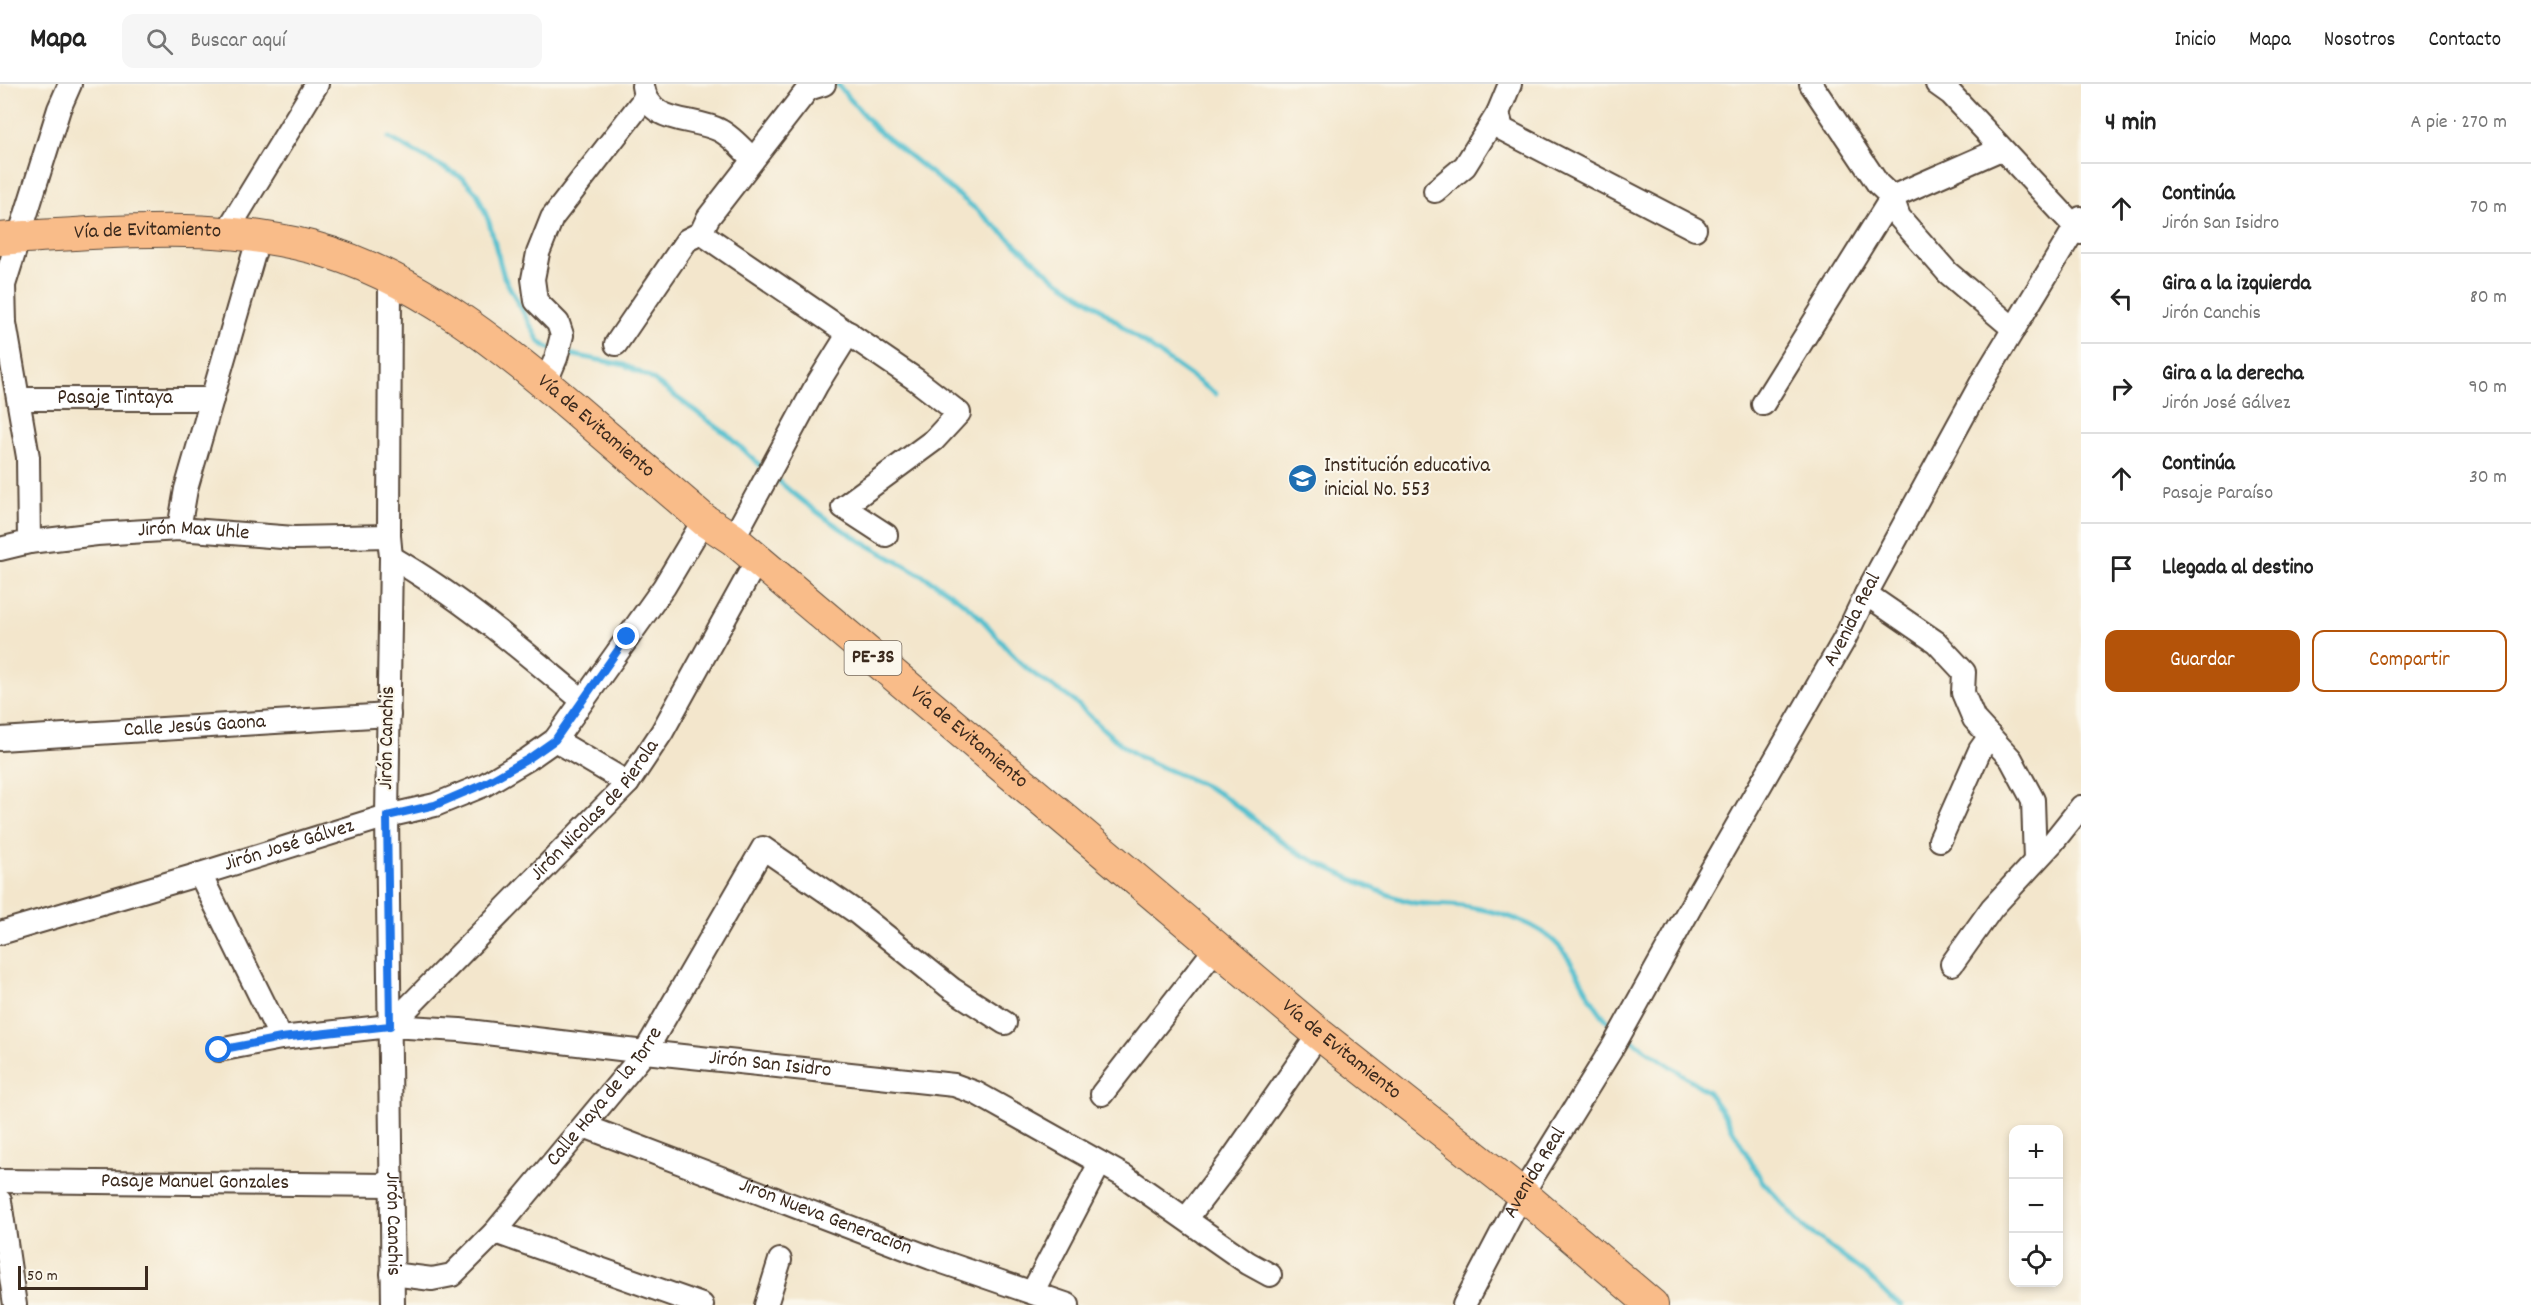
<!DOCTYPE html>
<html lang="es">
<meta charset="utf-8">
<style>
:root{--surface:#fff;--page:#f6f6f6;--text:#222;--muted:#767676;--line:#e0e0e0;--accent:#b45309}
body{margin:0;font-family:Dekko,sans-serif;background:var(--page);color:var(--text)}
.controls{position:absolute;right:18px;bottom:18px;display:grid;overflow:hidden;border-radius:12px;box-shadow:0 3px 9px #0003}
.controls button{width:54px;height:54px;display:grid;place-items:center;padding:0;border:0;border-bottom:2px solid var(--line);background:var(--surface);color:var(--text);font:30px sans-serif}
.scale{position:absolute;left:18px;bottom:15px;width:130px;box-sizing:border-box;padding-left:6px;border:3px solid #3b2a1e;border-top:0;font-size:16px;line-height:21px;white-space:nowrap;color:#3b2a1e;-webkit-text-stroke:4px #fbf7ec;paint-order:stroke}
.stop{position:absolute;width:18px;height:18px;margin:-14px;border:4px solid #1a73e8;border-radius:50%;background:#fff}
.stop.end{background:#1a73e8;border-color:#fff;box-shadow:0 2px 6px #0008}
.list{margin:0;padding:0;list-style:none}
h2{display:flex;justify-content:space-between;align-items:center;height:78px;margin:0;padding:0 24px;font-size:26px}
h2 small{font-size:20px;font-weight:400;color:var(--muted)}
.list li{display:grid;grid-template-columns:39px 1fr auto;gap:18px;align-items:center;box-sizing:border-box;height:90px;padding:0 24px;border-top:2px solid var(--line)}
.list b{display:block;font-size:22px;white-space:nowrap}
.list p{margin:0;font-size:20px;white-space:nowrap;color:var(--muted)}
.list em{font-size:20px;font-style:normal;color:var(--muted)}
.actions{display:flex;gap:12px;padding:18px 24px}
.actions a{flex:1;padding:14px 0;border:2px solid var(--accent);border-radius:12px;text-align:center;font-size:21px;color:var(--accent)}
.actions .main{background:var(--accent);color:#fff}
.icon{flex:none;width:33px;height:33px;fill:none;stroke:currentColor;stroke-width:2;stroke-linecap:round;stroke-linejoin:round}
.map{position:relative;flex:none;width:2081px;height:1221px;overflow:hidden}
header{display:flex;align-items:center;gap:36px;box-sizing:border-box;height:84px;padding:0 30px;background:var(--surface);border-bottom:2px solid var(--line)}
header strong{font-size:28px}
nav{display:flex;gap:33px;margin-inline-start:auto;font-size:21px}
.search{width:420px;height:54px;background:var(--page);display:flex;align-items:center;gap:15px;box-sizing:border-box;padding:0 21px;border-radius:12px;color:var(--muted);font-size:22px}
main{display:flex}
aside{flex:1;background:var(--surface)}
.map>svg:first-child{display:block}
.lines{fill:none;stroke-linecap:round;stroke-linejoin:round}
.stream{stroke:#53bfce;stroke-width:5}
.minor-casing{stroke:#574638;stroke-width:26}
.highway-casing{stroke:#574638;stroke-width:34}
.minor{stroke:#fff;stroke-width:22}
.highway{stroke:#f9bc89;stroke-width:32}
.route{stroke:#1a73e8;stroke-width:8}
.labels{text-anchor:middle;dominant-baseline:central;stroke-width:4.5;stroke-linejoin:round;paint-order:stroke}
.shield{fill:#fbf7ec;stroke:#75685c;stroke-width:1.5}
.shield-label{font-size:20px;font-weight:bold;fill:#3b2a1e}
.street-label{font-size:21px;fill:#3b2a1e;stroke:#fbf7ec}
.poi-label{font-size:21px;fill:#3b2a1e;stroke:#fbf7ec;text-anchor:start}
</style>
<header>
<strong>Mapa</strong>
<div class="search"><svg class="icon" aria-label="search" viewBox="0 0 24 24"><circle cx="10" cy="10" r="6"/><path d="M15 15l6 6"/></svg>Buscar aquí</div>
<nav><a>Inicio</a><a>Mapa</a><a>Nosotros</a><a>Contacto</a></nav>
</header>
<main>
<div class="map">
<svg width="2081" height="1221" viewBox="0 0 2081 1221">
<rect width="100%" height="100%" fill="#fbf7ec"/>
<filter id="ink" filterUnits="userSpaceOnUse"><feTurbulence type="fractalNoise" baseFrequency=".0167" numOctaves="2"/><feDisplacementMap in="SourceGraphic" scale="12" xChannelSelector="R" yChannelSelector="G"/><feConvolveMatrix kernelMatrix="1 2 1 2 8 2 1 2 1" color-interpolation-filters="sRGB"/></filter>
<filter id="wash" filterUnits="userSpaceOnUse"><feTurbulence type="fractalNoise" baseFrequency=".008" numOctaves="4" result="noise"/><feDisplacementMap in="SourceGraphic" scale="24" xChannelSelector="R" yChannelSelector="G"/><feGaussianBlur stdDeviation="1.35" result="paint"/><feColorMatrix in="noise" values="0 0 0 0 0 0 0 0 0 0 0 0 0 0 0 0 0 1.4 0 .05"/><feComposite in="paint" operator="in"/></filter>
<g filter="url(#wash)">
<rect width="100%" height="100%" fill="#f3e6cc"/>
<g class="lines">
<g class="stream">
<polyline points="837,0 876,45 977,126 1053,193 1096,221 1133,251 1216,310"/>
<polyline points="389,54 463,94 477,109 489,138 504,193 539,257 546,263 552,265"/>
<polyline points="564,269 624,281 649,293 729,352 764,385"/>
<path d="M774 393C801 417 830 439 861 457 898 479 938 497 971 525 991 542 1005 565 1024 582 1039 596 1059 605 1075 618 1096 637 1113 657 1138 672 1162 685 1189 693 1213 706 1248 725 1274 758 1310 775 1337 788 1387 813 1415 819 1430 821 1447 820 1462 822 1490 826 1526 835 1549 853 1579 876 1586 921 1616 945"/>
<polyline points="1626,952 1707,1007 1725,1032 1762,1097 1806,1145 1867,1191 1891,1215 1902,1221"/>
</g>
</g>
</g>
<g filter="url(#ink)">
<g class="lines">
<defs>
<g id="minor">
<polyline points="1811,0 1878,100 1892,113 1899,133 1948,189 2014,245"/>
<polyline points="1937,0 1951,10 2081,149"/>
<path d="M643 2C649 42 694 32 721 47 733 54 743 65 752 75"/>
<polyline points="1498,29 1502,45 1695,145"/>
<polyline points="1435,107 1465,82 1498,29 1510,0"/>
<polyline points="226,149 317,0"/>
<polyline points="701,149 708,134 808,5 824,0"/>
<path id="s1" d="M390 194 389 452 391 473 387 732 393 1221"/>
<polyline points="616,260 687,156 701,149 915,295 959,329 934,356 843,423 886,451"/>
<polyline points="545,300 556,274 562,251 558,239 536,217 533,195 538,169 552,134 645,14"/>
<path id="s2" d="M19 315H212"/>
<polyline points="1763,320 1892,113 2001,65"/>
<polyline points="179,445 186,405 259,152"/>
<polyline points="733,455 816,302 849,249"/>
<polyline points="29,458 28,373 5,239 4,201 59,25 70,0"/>
<path id="s3" d="M0 465 29 458 97 450 179 445 294 454 389 452"/>
<path d="M391 473C460 513 521 565 582 616"/>
<polyline points="1866,510 1936,558 1964,588 1963,609 1974,635 2011,675 2033,716 2035,777"/>
<path id="s4" d="M0 655 389 631"/>
<polyline points="555,656 628,699"/>
<polyline points="1940,756 1980,666 1990,652"/>
<polyline points="200,790 281,954"/>
<path id="s5" d="M0 849 200 790 387 732 435 721 484 701 528 675 555 656 664 503 704 436"/>
<polyline points="1952,880 1992,824 2053,758 2081,723"/>
<path id="s6" d="M390 942 628 699 662 648 757 476"/>
<path id="s7" d="M219 966 281 954 390 942 460 946 645 968 954 1001 976 1009 1124 1092 1248 1179 1270 1191"/>
<polyline points="1102,1010 1216,864"/>
<path id="s8" d="M584 1042 931 1174 1068 1221"/>
<path id="s9" d="M0 1097 390 1101"/>
<polyline points="0,1117 15,1221"/>
<polyline points="1187,1134 1230,1078 1319,950"/>
<polyline points="495,1148 702,1221"/>
<path id="s10" d="M392 1190 432 1195 452 1191 495 1148 645 968 763 764 856 828 952 905 1005 939"/>
<polyline points="1033,1207 1100,1079"/>
<polyline points="766,1221 780,1176"/>
<path id="s11" d="M1464 1221 1522 1110 1614 961 1700 806 1844 556 1866 510 1984 294 2081 134"/>
</g>
<g id="highway">
<path id="s12" d="M0 155C30 152 60 151 91 149 168 145 235 144 311 163 416 191 503 264 583 332 623 367 664 401 704 436L733 455 1319 950 1522 1110 1652 1221"/>
</g>
</defs>
<use href="#minor" class="minor-casing"/>
<use href="#highway" class="highway-casing"/>
<use href="#minor" class="minor"/>
<use href="#highway" class="highway"/>
</g>
</g>
<g class="lines" filter="url(#ink)">
<polyline class="route" points="219,966 281,954 390,942 387,732 435,721 484,700 528,675 555,656 627,553"/>
</g>
<defs>
<symbol id="school-disc" viewBox="-11 -11 22 22"><circle r="9.5" fill="#1f6fb2" stroke="#fbf7ec"/><path d="M0-5L7-2L0 1L-7-2ZM-4 1L0 2.5L4 1V4Q0 6-4 4Z" fill="#fff"/></symbol>
</defs>
<g fill-rule="evenodd">
<use href="#school-disc" x="1286" y="378" width="33" height="33"/>
</g>
<g class="labels">
<rect class="shield" x="844.5" y="557" width="57" height="34" rx="4.5"/>
<g class="shield-label">
<text x="873" y="574">PE-3S</text>
</g>
<g class="street-label">
<text stroke="none"><textPath href="#s12" startOffset="148">Vía de Evitamiento</textPath></text>
<text stroke="none"><textPath href="#s2" startOffset="96">Pasaje Tintaya</textPath></text>
<text stroke="none"><textPath href="#s12" startOffset="652">Vía de Evitamiento</textPath></text>
<text stroke="none"><textPath href="#s3" startOffset="195">Jirón Max Uhle</textPath></text>
<text stroke="none"><textPath href="#s11" startOffset="788">Avenida Real</textPath></text>
<text stroke="none"><textPath href="#s4" startOffset="195">Calle Jesús Gaona</textPath></text>
<text transform="translate(388 654) rotate(-89)">Jirón Canchis</text>
<text stroke="none"><textPath href="#s12" startOffset="1138">Vía de Evitamiento</textPath></text>
<text stroke="none"><textPath href="#s6" startOffset="298">Jirón Nicolas de Pierola</textPath></text>
<text stroke="none"><textPath href="#s5" startOffset="302">Jirón José Gálvez</textPath></text>
<text stroke="none"><textPath href="#s12" startOffset="1624">Vía de Evitamiento</textPath></text>
<text stroke="none"><textPath href="#s7" startOffset="555">Jirón San Isidro</textPath></text>
<text stroke="none"><textPath href="#s10" startOffset="296">Calle Haya de la Torre</textPath></text>
<text stroke="none"><textPath href="#s11" startOffset="150">Avenida Real</textPath></text>
<text stroke="none"><textPath href="#s9" startOffset="195">Pasaje Manuel Gonzales</textPath></text>
<text stroke="none"><textPath href="#s8" startOffset="258">Jirón Nueva Generación</textPath></text>
<text stroke="none"><textPath href="#s1" startOffset="946">Jirón Canchis</textPath></text>
</g>
<g class="poi-label">
<text x="1324" y="383">Institución educativa<tspan x="1324" dy="24">inicial No. 553</tspan></text>
</g>
</g>
</svg>
<div class="controls">
<button>+</button>
<button>−</button>
<button><svg class="icon" aria-label="locate" viewBox="0 0 24 24"><circle cx="12" cy="12" r="6"/><path d="M12 2v4M12 18v4M2 12h4M18 12h4"/></svg></button>
</div>
<div class="scale">50 m</div>
<div class="stop" style="left:219px;top:966px"></div>
<div class="stop end" style="left:627px;top:553px"></div>
</div>
<aside>
<h2>4 min<small>A pie · 270 m</small></h2>
<ul class="list">
<li><svg class="icon" aria-label="ahead" viewBox="0 0 24 24"><path d="M12 20V5M6 11l6-6 6 6"/></svg><div><b>Continúa</b><p>Jirón San Isidro</p></div><em>70 m</em></li>
<li><svg class="icon" aria-label="left" viewBox="0 0 24 24"><path d="M17 20v-9H6M10 6l-5 5 5 5"/></svg><div><b>Gira a la izquierda</b><p>Jirón Canchis</p></div><em>80 m</em></li>
<li><svg class="icon" aria-label="right" viewBox="0 0 24 24"><path d="M7 20v-9h11M14 6l5 5-5 5"/></svg><div><b>Gira a la derecha</b><p>Jirón José Gálvez</p></div><em>90 m</em></li>
<li><svg class="icon" aria-label="ahead" viewBox="0 0 24 24"><path d="M12 20V5M6 11l6-6 6 6"/></svg><div><b>Continúa</b><p>Pasaje Paraíso</p></div><em>30 m</em></li>
<li><svg class="icon" aria-label="arrive" viewBox="0 0 24 24"><path d="M6 21V4h12l-3 4 3 4H6"/></svg><div><b>Llegada al destino</b></div></li>
</ul>
<div class="actions"><a class="main">Guardar</a><a>Compartir</a></div>
</aside>
</main>
